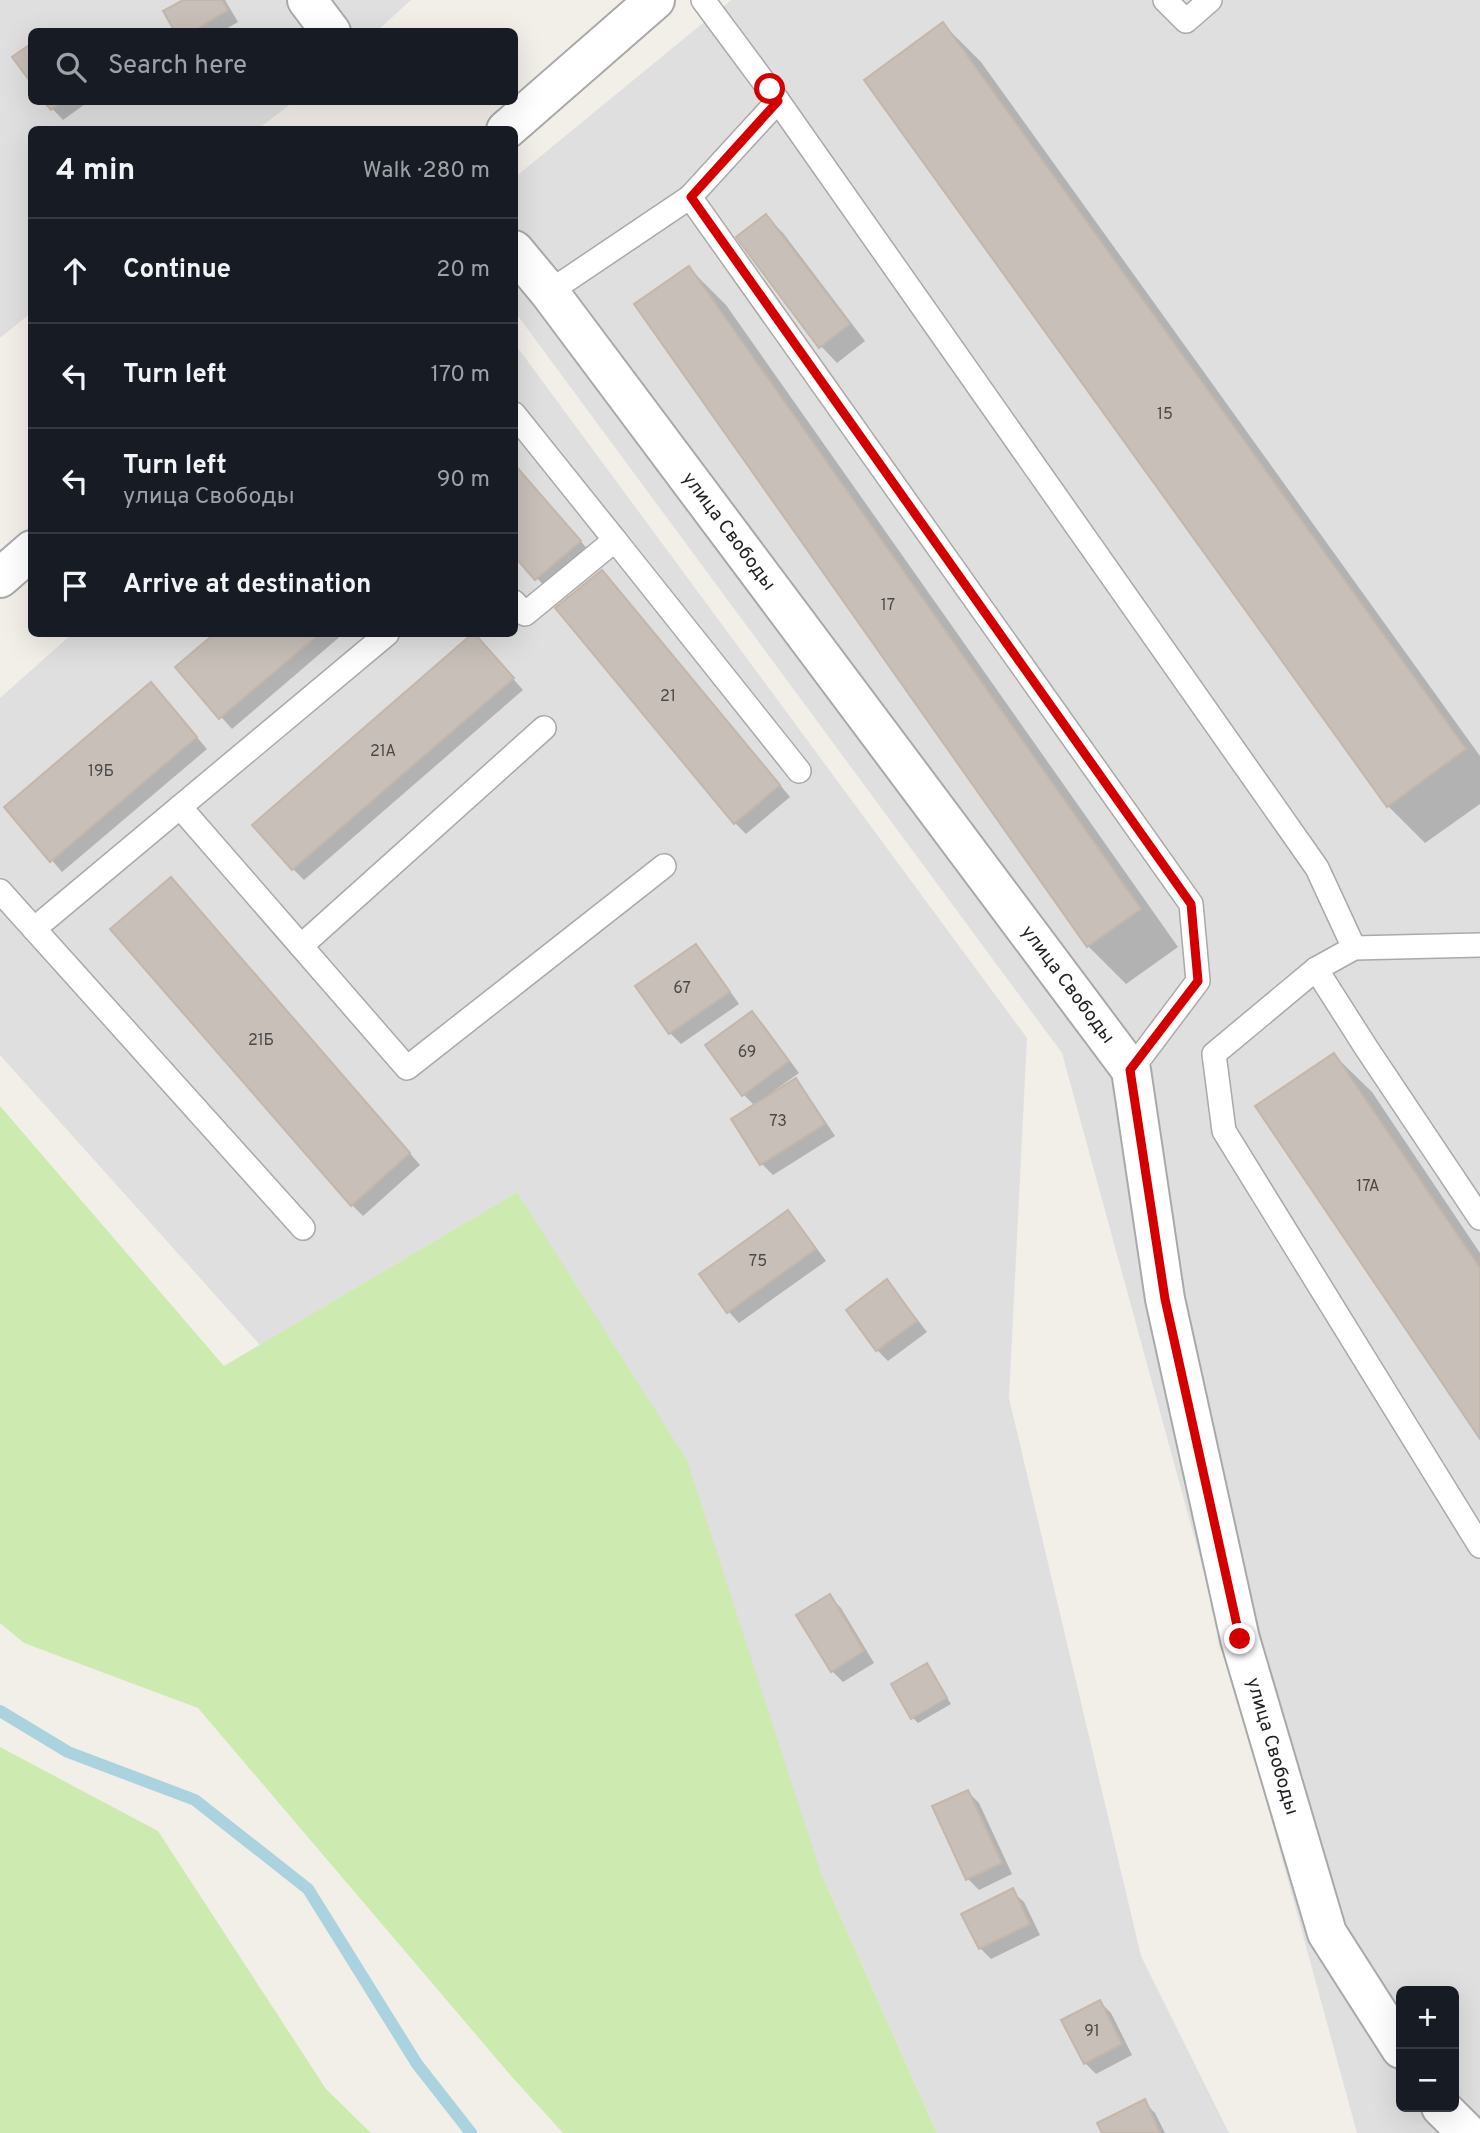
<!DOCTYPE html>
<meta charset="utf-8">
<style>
:root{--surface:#171b24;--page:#242831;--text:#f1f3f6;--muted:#9ea1a6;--line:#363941}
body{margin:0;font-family:Overpass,sans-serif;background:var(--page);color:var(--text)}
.controls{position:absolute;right:21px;bottom:21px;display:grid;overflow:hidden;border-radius:10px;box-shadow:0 7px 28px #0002}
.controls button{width:63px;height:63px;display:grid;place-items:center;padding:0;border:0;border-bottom:2px solid var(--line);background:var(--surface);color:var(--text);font:35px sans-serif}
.stop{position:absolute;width:21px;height:21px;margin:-16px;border:5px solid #d40000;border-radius:50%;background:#fff}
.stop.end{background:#d40000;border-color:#fff;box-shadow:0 2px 7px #0008}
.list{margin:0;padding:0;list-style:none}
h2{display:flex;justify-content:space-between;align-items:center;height:91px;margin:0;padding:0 28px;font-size:30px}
h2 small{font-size:23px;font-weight:400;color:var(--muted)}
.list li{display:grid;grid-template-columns:46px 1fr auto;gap:21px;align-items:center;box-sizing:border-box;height:105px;padding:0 28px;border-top:2px solid var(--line)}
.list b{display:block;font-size:26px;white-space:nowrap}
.list p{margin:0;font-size:23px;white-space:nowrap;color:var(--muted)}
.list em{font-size:23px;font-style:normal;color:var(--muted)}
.icon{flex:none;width:38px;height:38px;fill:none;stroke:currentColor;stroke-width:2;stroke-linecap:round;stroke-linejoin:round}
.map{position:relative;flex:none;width:1480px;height:2133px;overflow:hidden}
.search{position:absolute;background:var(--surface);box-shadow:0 7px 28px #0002;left:28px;top:28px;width:490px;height:77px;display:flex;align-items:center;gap:18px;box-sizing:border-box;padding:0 24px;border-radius:10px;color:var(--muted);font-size:26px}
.panel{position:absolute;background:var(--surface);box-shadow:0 7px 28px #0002;left:28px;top:126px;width:490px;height:511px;border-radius:10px}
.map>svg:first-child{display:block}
.residential{fill:#e0dfdf;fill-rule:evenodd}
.grass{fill:#cdebb0}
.shadow{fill:#0003}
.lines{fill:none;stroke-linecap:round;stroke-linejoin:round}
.stream{stroke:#aad3df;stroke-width:12}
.building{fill:#c7bfb8;stroke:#c4b6ab;stroke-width:2}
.service-casing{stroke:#a9a9a9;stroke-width:26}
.minor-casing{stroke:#a9a9a9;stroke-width:42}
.tertiary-casing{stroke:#a9a9a9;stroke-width:42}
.service{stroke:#fff;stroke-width:23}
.minor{stroke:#fff;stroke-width:38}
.tertiary{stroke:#fff;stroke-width:38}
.route{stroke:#d40000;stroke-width:9}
.labels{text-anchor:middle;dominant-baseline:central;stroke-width:6;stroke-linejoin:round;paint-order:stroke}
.number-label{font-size:16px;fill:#4b4948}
.street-label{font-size:19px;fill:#222;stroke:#fff}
</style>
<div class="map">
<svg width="1480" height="2133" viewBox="0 0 1480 2133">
<rect width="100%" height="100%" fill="#f2efe9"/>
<g class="residential">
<polygon points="0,0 411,0 377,31 32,32 32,102 293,102 258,129 32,130 31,313 0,338"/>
<path d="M731 0H1480V2133H1357L1062 1053 515 312 514 178ZM1401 1991H1454V2107H1401Z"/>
<polygon points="515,344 1027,1038 1009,1398 1141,1956 1229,2133 937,2133 517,1192 260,1345 0,1055 0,698 72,634 514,634"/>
</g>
<g class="grass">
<polygon points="0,1106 224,1366 517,1192 687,1460 821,1873 937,2133 563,2133 512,2077 198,1708 24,1643 0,1623"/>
<polygon points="0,1747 158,1831 326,2089 371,2133 0,2133"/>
</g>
<g class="shadow">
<polygon points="186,0 225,0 238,22 221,32 177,32"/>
<polygon points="943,24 981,62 1480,756 1480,804 1425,843 1388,806"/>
<polygon points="46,102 88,102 63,120"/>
<polygon points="766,216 783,233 865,341 837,363 821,346"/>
<polygon points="689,268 726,305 1178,947 1126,984 1088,946"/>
<polygon points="514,465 591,553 548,590 514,553"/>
<polygon points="613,583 790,797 746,834 735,823"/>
<polygon points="217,634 343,634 232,729 177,667"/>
<polygon points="484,646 523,690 304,880 293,869"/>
<polygon points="161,695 207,749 62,872 6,807"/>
<polygon points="182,890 420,1165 363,1216 352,1205"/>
<polygon points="695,946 706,957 739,1004 681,1044 670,1033 638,987"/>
<polygon points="752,1013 763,1024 799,1073 775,1090 777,1092 795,1081 806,1092 835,1136 773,1175 762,1164 734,1120 755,1106 743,1094"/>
<polygon points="1334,1055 1372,1092 1480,1253 1480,1436"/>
<polygon points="788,1213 799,1224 826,1261 739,1323 729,1312 702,1275"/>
<polygon points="887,1282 897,1293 927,1332 888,1361 877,1350"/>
<polygon points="830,1597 841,1608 874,1663 843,1682 832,1671"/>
<polygon points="926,1665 951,1704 918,1723 913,1718"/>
<polygon points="968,1792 979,1803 1012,1874 979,1890 968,1879"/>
<polygon points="1012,1891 1024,1902 1040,1935 991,1959 980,1948"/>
<polygon points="1100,2002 1111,2013 1132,2055 1096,2074 1085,2063"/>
<polygon points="1144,2102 1155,2113 1165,2133 1104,2133"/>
</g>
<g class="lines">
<polyline class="stream" points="0,1711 68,1752 195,1800 308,1889 417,2064 471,2133"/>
</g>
<g class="building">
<polygon points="183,0 222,0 228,10 192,32 175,32 163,11"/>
<polygon points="943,22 1466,749 1387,807 864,80"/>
<polygon points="32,43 32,84 12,57"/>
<polygon points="44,102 62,102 51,110"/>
<polygon points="766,214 850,324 819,348 736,237"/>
<polygon points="689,266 1141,909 1087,947 634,304"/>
<polygon points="514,464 581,541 535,580 514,556"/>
<polygon points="602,570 780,785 734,824 555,608"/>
<polygon points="214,634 319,634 219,719 175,667"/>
<polygon points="472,634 475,634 514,678 292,870 252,825"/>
<polygon points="151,682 197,737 50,862 4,807"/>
<polygon points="171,877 410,1153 351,1206 110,929"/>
<polygon points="696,944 730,992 669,1034 635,986"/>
<polygon points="752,1011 789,1061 742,1096 705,1045"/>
<polygon points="1334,1053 1480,1268 1480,1439 1255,1106"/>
<polygon points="796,1078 825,1124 760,1165 731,1119"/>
<polygon points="788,1210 816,1249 727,1313 699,1274"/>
<polygon points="887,1279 917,1321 876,1351 846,1310"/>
<polygon points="830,1594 864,1651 831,1672 796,1615"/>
<polygon points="927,1663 947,1698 911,1719 891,1684"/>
<polygon points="968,1790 1002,1863 966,1880 932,1806"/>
<polygon points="1013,1888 1030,1924 979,1949 961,1914"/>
<polygon points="1100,2000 1122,2044 1084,2064 1061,2020"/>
<polygon points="1145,2099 1160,2133 1102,2133 1097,2123"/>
</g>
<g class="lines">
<defs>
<g id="service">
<polyline points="703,0 778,101 690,197 1191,904 1198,981 1131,1070"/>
<polyline points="1165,0 1186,21 1210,0"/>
<polyline points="778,101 1317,868 1354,948"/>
<polyline points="549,292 690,197"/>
<polyline points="514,414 615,540"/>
<polyline points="514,602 525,614 615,540 799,771"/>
<polyline points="180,807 407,1068 664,866"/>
<polyline points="0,891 303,1228"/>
<polyline points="34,929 387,634"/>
<polyline points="1480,945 1354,948 1316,969 1214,1054 1224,1131 1480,1546"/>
<polyline points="301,946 544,728"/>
<polyline points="1316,969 1367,1049 1480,1218"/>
</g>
<g id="minor">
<polyline points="307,0 331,32"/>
<path id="s1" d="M514 250 549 292 1131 1070 1165 1299 1240 1639 1327 1933 1401 2049"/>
<polyline points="1441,2107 1467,2133"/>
</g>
<g id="tertiary">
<polyline points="506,130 655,0"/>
<polyline points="0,578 32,550"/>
</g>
</defs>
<use href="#service" class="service-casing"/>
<use href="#minor" class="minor-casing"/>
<use href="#tertiary" class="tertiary-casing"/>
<use href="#service" class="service"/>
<use href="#minor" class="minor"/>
<use href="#tertiary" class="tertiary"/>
</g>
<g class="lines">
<polyline class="route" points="770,89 778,101 691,197 1191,904 1198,981 1130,1070 1165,1299 1240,1639"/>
</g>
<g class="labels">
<g class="number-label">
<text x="1165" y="415">15</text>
<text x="888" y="606">17</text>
<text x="668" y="697">21</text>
<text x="383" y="752">21А</text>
<text x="101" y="772">19Б</text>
<text x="682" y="989">67</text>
<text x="261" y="1041">21Б</text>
<text x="747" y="1053">69</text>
<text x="778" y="1122">73</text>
<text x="1368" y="1187">17А</text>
<text x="758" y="1262">75</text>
<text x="1092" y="2032">91</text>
</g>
<g class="street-label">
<text stroke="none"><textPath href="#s1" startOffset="354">улица Свободы</textPath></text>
<text stroke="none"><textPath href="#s1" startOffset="920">улица Свободы</textPath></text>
<text stroke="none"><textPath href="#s1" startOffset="1718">улица Свободы</textPath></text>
</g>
</g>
</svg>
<div class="controls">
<button>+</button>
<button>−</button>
</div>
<div class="stop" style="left:770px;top:89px"></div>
<div class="stop end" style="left:1240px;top:1639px"></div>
<div class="search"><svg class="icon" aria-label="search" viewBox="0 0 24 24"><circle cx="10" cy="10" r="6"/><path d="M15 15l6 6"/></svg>Search here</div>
<section class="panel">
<h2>4 min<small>Walk · 280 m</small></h2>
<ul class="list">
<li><svg class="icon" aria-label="ahead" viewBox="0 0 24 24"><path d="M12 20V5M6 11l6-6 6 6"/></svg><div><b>Continue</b></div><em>20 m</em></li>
<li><svg class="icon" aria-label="left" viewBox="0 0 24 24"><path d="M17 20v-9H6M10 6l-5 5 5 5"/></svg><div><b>Turn left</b></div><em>170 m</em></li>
<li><svg class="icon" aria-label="left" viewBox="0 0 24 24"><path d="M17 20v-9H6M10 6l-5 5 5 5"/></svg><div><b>Turn left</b><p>улица Свободы</p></div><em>90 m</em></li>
<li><svg class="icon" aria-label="arrive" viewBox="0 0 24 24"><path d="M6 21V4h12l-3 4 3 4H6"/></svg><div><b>Arrive at destination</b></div></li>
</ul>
</section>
</div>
